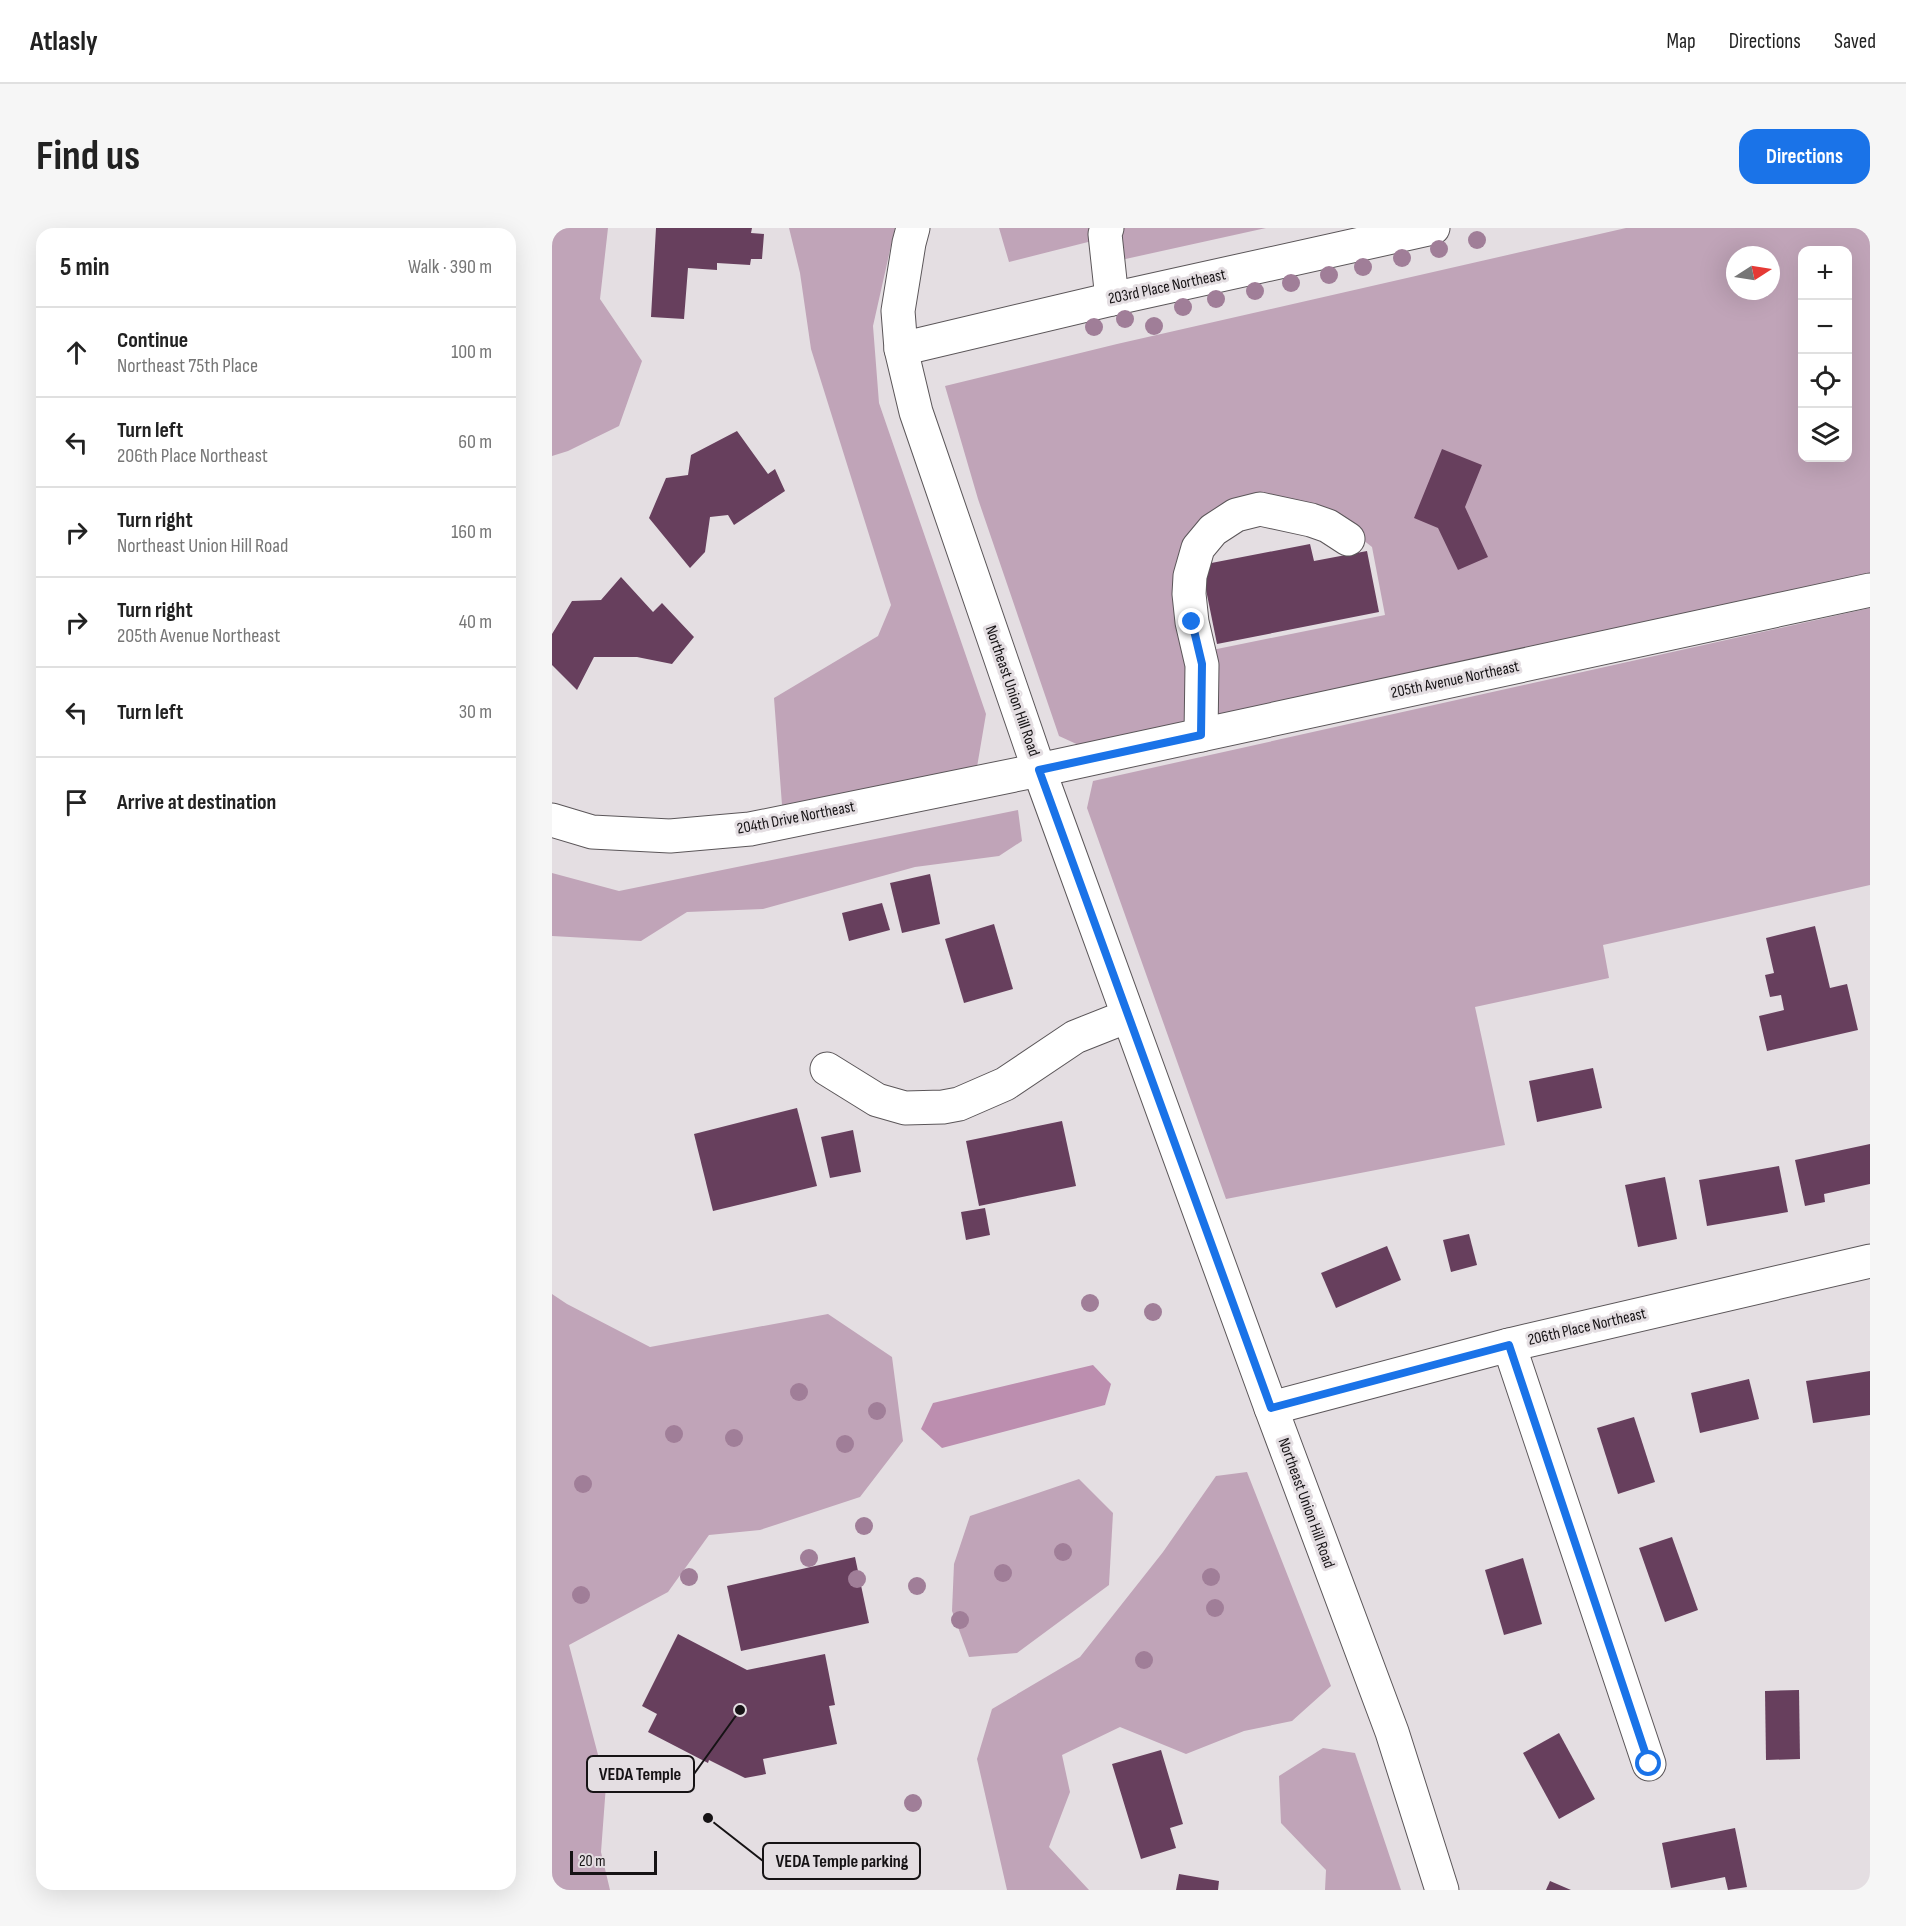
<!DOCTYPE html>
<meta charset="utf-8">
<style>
:root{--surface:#fff;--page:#f6f6f6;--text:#222;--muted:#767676;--line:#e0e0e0;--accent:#1a73e8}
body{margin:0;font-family:"Sofia Sans Condensed",sans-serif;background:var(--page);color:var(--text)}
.controls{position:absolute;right:18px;top:18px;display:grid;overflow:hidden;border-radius:12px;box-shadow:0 6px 24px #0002}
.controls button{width:54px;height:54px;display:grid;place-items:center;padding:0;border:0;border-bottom:2px solid var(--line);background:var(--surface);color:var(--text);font:30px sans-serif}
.compass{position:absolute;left:1174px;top:18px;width:54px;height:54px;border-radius:50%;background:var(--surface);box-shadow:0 6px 24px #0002;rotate:78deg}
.scale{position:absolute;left:18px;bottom:15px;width:87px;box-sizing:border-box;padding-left:6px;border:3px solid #161315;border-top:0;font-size:16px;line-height:21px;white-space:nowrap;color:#161315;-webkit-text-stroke:4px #e4dee2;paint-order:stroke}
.stop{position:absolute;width:18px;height:18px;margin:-14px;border:4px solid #1a73e8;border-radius:50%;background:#fff}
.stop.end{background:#1a73e8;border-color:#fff;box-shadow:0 2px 6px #0008}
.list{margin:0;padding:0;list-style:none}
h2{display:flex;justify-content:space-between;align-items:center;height:78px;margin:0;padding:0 24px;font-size:26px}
h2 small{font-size:20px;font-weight:400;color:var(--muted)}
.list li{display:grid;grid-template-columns:39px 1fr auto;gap:18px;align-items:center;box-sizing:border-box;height:90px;padding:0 24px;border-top:2px solid var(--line)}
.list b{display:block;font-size:22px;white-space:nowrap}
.list p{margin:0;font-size:20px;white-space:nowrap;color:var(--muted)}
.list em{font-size:20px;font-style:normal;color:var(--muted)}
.icon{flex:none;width:33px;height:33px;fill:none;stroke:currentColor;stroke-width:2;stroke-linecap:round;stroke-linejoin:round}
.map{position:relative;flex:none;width:1318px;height:1662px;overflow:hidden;border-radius:18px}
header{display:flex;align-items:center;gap:36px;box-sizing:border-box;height:84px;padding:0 30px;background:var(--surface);border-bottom:2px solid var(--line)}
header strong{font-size:28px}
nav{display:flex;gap:33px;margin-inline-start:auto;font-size:21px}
.intro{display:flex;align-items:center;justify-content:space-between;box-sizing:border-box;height:144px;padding:0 36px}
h1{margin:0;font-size:42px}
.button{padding:15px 27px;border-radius:18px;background:var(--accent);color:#fff;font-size:21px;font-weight:700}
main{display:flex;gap:36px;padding:0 36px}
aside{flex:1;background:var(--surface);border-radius:18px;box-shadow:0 6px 24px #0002}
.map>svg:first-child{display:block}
.green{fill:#c0a4b8;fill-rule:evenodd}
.water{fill:#bc8eaf}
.building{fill:#673f5d}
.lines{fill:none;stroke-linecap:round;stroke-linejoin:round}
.minor-casing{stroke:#5b5659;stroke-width:35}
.minor{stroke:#fff;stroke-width:33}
.tree{fill:#a07e98}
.route{stroke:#1a73e8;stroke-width:8}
.labels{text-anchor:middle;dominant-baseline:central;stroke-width:6;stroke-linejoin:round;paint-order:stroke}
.street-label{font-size:16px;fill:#161315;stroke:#e4dee2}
.leader{fill:none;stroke:#161315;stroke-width:2}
.callout-dot{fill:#161315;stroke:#e4dee2;stroke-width:2}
.callout{fill:#e4dee2;stroke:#161315;stroke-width:2}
.callout-label{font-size:18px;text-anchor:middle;font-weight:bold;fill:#161315}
</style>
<header>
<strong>Atlasly</strong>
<nav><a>Map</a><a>Directions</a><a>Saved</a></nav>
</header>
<div class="intro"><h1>Find us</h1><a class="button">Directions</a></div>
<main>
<aside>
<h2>5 min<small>Walk · 390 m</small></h2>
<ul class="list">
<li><svg class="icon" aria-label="ahead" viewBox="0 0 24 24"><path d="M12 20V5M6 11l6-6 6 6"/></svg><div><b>Continue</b><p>Northeast 75th Place</p></div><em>100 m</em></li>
<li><svg class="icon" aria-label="left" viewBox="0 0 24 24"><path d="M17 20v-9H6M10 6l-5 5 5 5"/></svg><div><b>Turn left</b><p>206th Place Northeast</p></div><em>60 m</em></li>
<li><svg class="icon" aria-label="right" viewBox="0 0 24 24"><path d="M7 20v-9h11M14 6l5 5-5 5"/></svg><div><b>Turn right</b><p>Northeast Union Hill Road</p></div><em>160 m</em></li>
<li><svg class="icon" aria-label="right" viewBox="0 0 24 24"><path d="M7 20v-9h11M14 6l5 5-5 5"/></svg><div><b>Turn right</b><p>205th Avenue Northeast</p></div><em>40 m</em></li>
<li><svg class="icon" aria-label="left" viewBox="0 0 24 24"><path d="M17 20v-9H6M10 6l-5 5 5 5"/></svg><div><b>Turn left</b></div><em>30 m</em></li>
<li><svg class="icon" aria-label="arrive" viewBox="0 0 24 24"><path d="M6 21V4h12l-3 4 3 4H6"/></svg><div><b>Arrive at destination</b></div></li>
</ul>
</aside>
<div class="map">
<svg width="1318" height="1662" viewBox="0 0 1318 1662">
<rect width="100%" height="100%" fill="#e4dee2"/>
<g class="green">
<polygon points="0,0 56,0 48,71 90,133 67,198 16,223 0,228"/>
<polygon points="237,0 343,0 321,98 327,175 434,486 425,539 230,577 222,470 326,408 339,377 259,121 248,45"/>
<polygon points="447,0 714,0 569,32 540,13 457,34"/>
<path d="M1074 0H1318V351L658 492 660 422 833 387 820 319 774 283 643 306 639 496 531 519 507 508 426 271 393 158 565 116ZM1250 22H1296V230H1250ZM1183 27H1219V63H1183Z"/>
<polygon points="1318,380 1318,657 1051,717 1057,750 923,779 953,917 674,971 535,580 541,553"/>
<polygon points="466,582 470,613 447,628 363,639 211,681 135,684 89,713 0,708 0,645 67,663"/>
<polygon points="0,1066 15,1076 98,1119 276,1086 340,1129 351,1213 308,1269 208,1302 157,1307 116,1364 17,1417 54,1557 49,1624 58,1662 0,1662"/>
<polygon points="695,1244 779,1458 740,1493 692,1503 634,1526 568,1499 510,1527 518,1564 497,1619 537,1662 455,1662 425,1531 440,1481 528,1429 611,1324 664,1248"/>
<polygon points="527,1251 561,1285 557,1357 465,1425 417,1429 400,1383 402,1336 418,1288"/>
<polygon points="771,1520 803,1525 849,1662 773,1662 774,1642 729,1595 727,1548"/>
</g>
<polygon class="water" points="541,1137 559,1156 553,1177 390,1220 369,1201 381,1175"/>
<g class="building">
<polygon points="104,0 200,0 199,5 212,6 210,31 199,31 198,37 165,35 165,42 136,40 132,91 99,89"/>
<polygon points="185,203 216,246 223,241 233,263 182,297 176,287 158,289 153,324 138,340 97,290 114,250 136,247 139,227"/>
<polygon points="890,221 930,237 913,279 936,329 906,342 886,300 862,290"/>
<polygon points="758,316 762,333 815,323 827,384 665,416 649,337"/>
<polygon points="69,349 101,384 110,375 142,409 120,436 85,429 42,429 25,462 0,437 0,406 20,373 49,372"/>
<polygon points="378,646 388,696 350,705 338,655"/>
<polygon points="330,675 338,702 297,713 290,685"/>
<polygon points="442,696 461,761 412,775 393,711"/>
<polygon points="1263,698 1278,760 1295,756 1306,802 1215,823 1207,788 1232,782 1229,767 1218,769 1213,747 1222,745 1214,710"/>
<polygon points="1041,840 1050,880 985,894 977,853"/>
<polygon points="245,880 265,958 161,983 142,906"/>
<polygon points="510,893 524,958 427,978 414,913"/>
<polygon points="301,902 309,944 278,950 269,909"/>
<polygon points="1318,916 1318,956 1272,966 1273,974 1253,978 1243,932"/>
<polygon points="1227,938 1236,984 1155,998 1147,952"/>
<polygon points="1113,949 1125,1011 1086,1019 1073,957"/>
<polygon points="433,980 438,1007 414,1012 409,984"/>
<polygon points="917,1006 925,1037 899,1044 891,1012"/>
<polygon points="835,1018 849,1052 784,1080 769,1045"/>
<polygon points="1318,1143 1318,1187 1261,1195 1254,1153"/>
<polygon points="1197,1151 1207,1191 1148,1205 1139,1165"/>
<polygon points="1082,1189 1103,1254 1066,1266 1045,1200"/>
<polygon points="1120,1309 1146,1382 1113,1394 1087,1320"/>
<polygon points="303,1329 317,1395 189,1423 175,1358"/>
<polygon points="971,1330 990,1396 952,1407 933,1342"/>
<polygon points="126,1406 195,1442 273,1426 283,1477 277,1478 285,1516 211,1531 214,1546 193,1550 157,1532 156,1535 96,1504 105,1486 90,1478"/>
<polygon points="1247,1462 1248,1531 1214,1532 1213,1463"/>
<polygon points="1007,1505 1043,1571 1007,1591 971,1525"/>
<polygon points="609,1522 631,1596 618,1600 624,1620 589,1631 560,1536"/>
<polygon points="1183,1600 1195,1659 1176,1662 1173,1649 1119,1660 1110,1615"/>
<polygon points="627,1646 667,1653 666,1662 624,1662"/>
<polygon points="998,1653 1019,1662 994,1662"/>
</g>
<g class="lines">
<defs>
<g id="minor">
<polyline points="361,0 357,15 346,83 349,121 364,184 487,542 719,1180 840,1504 890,1662"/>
<polyline points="555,0 553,6 560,71"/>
<polyline points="349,121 560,71 881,0"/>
<polyline points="649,507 650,437 640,394 637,366 638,348 646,320 661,302 684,287 708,281 759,292 776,298 796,311"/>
<polyline points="0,592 40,604 118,608 198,601 487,542 1318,362"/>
<polyline points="275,841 325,872 353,880 391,879 407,876 453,856 523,809 576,788"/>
<polyline points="957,1117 1097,1536"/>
<polyline points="719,1180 957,1117 1318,1033"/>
</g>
</defs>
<use href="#minor" class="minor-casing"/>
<use href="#minor" class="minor"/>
</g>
<g class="tree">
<circle cx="925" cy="12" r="9"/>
<circle cx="887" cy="21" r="9"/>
<circle cx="850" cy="30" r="9"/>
<circle cx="811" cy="39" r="9"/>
<circle cx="777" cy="47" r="9"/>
<circle cx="739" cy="55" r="9"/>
<circle cx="703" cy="63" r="9"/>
<circle cx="664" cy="71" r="9"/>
<circle cx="631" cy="79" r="9"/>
<circle cx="573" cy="91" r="9"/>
<circle cx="602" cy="98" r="9"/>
<circle cx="542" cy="99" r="9"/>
<circle cx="538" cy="1075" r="9"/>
<circle cx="601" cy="1084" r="9"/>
<circle cx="247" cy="1164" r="9"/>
<circle cx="325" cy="1183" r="9"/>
<circle cx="122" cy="1206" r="9"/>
<circle cx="182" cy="1210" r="9"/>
<circle cx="293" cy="1216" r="9"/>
<circle cx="31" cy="1256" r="9"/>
<circle cx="312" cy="1298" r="9"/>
<circle cx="511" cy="1324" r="9"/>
<circle cx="257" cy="1330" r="9"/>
<circle cx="451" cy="1345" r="9"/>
<circle cx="137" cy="1349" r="9"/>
<circle cx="659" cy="1349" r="9"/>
<circle cx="305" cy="1351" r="9"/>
<circle cx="365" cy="1358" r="9"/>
<circle cx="29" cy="1367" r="9"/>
<circle cx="663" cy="1380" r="9"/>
<circle cx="408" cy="1392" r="9"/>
<circle cx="592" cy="1432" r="9"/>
<circle cx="361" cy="1575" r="9"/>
</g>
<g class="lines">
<polyline class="route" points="640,394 650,436 649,507 487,542 719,1180 957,1117 1097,1536"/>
</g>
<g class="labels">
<g class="street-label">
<text transform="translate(615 59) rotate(-12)">203rd Place Northeast</text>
<text transform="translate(903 452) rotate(-12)">205th Avenue Northeast</text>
<text transform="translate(460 463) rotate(71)">Northeast Union Hill Road</text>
<text transform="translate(244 590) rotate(-11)">204th Drive Northeast</text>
<text transform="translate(1035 1099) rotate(-13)">206th Place Northeast</text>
<text transform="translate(754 1275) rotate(70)">Northeast Union Hill Road</text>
</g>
</g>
<path class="leader" d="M188 1482L142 1546M156 1590L211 1633"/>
<g class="callout-dot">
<circle cx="188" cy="1482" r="6"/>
<circle cx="156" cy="1590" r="6"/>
</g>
<g class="callout">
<rect x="35" y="1528" width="107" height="36" rx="6"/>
<rect x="211" y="1615" width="157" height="36" rx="6"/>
</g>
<g class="callout-label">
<text x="88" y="1552">VEDA Temple</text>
<text x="290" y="1639">VEDA Temple parking</text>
</g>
</svg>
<div class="controls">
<button>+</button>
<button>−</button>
<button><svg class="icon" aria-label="locate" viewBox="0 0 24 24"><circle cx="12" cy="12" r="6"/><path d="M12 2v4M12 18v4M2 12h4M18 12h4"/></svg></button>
<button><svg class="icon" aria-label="layers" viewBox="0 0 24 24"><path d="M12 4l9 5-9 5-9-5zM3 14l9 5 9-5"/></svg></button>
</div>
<svg class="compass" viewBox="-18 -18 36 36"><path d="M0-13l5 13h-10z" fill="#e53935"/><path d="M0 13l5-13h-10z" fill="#767676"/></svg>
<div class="scale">20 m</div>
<div class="stop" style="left:1097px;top:1536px"></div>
<div class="stop end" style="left:640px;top:394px"></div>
</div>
</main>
